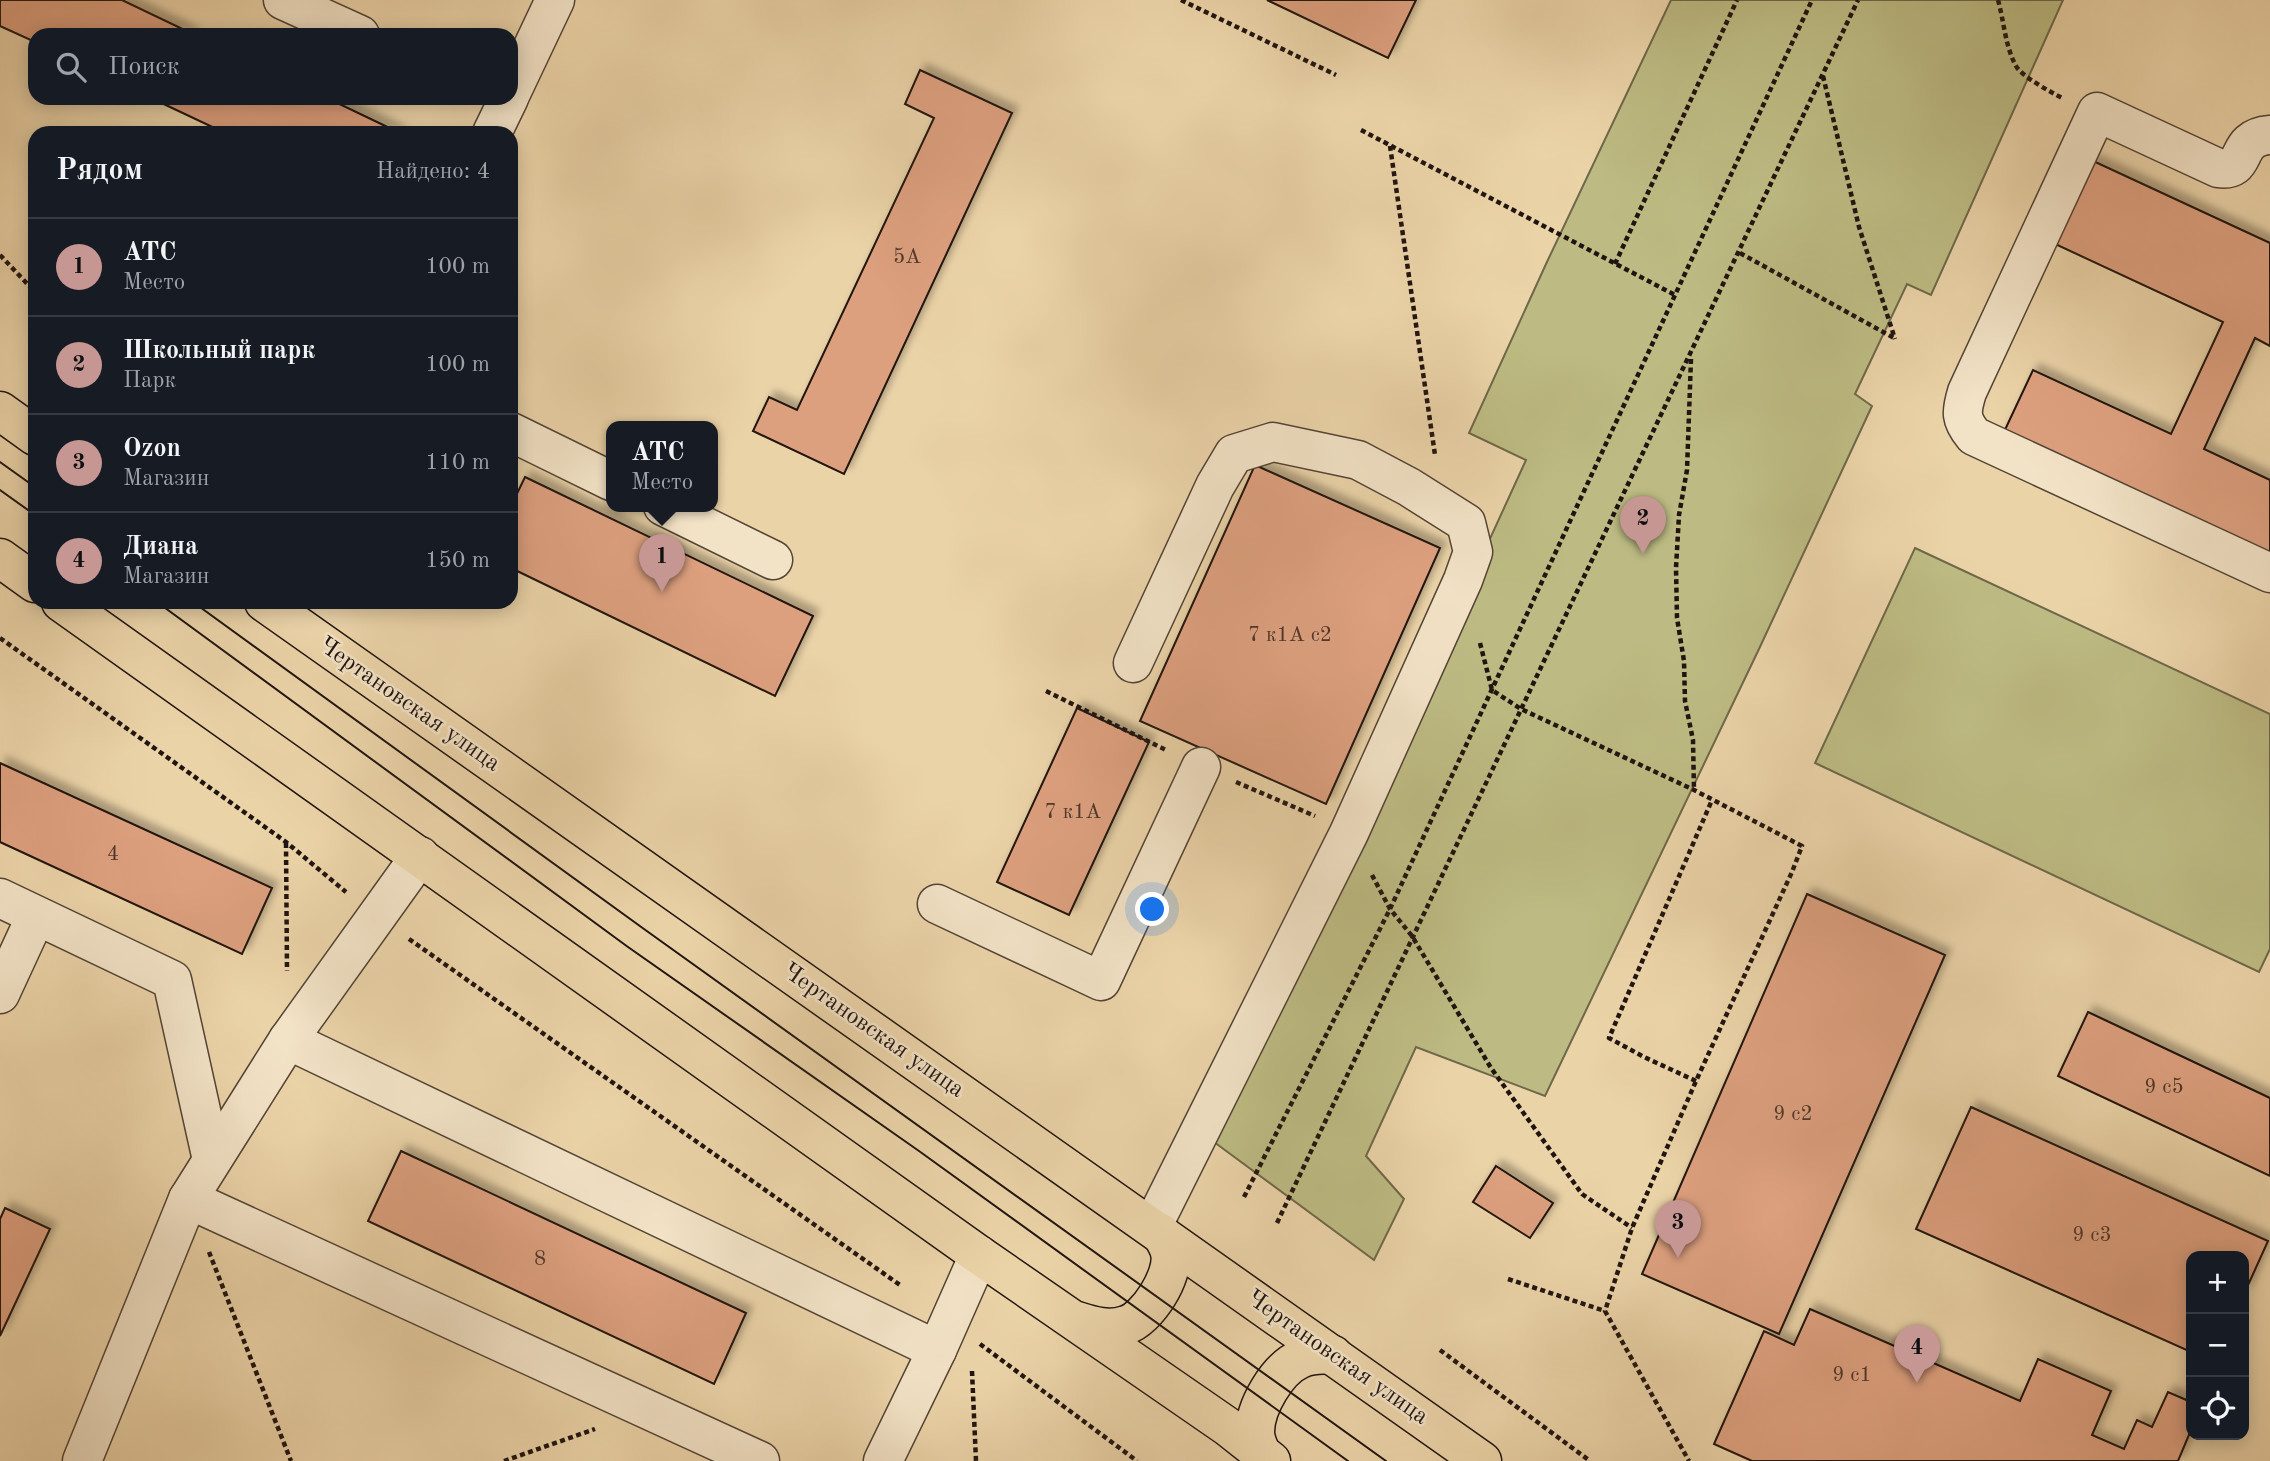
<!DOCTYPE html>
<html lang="ru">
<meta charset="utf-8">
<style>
:root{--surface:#171b24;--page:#242831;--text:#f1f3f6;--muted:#9ea1a6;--line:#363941;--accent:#c59692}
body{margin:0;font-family:"Old Standard TT",serif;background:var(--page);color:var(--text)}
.controls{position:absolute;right:21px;bottom:21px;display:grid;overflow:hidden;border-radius:14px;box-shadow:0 4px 18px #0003}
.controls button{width:63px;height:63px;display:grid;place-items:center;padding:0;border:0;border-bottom:2px solid var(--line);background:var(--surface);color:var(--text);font:35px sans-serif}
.you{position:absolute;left:1153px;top:910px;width:24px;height:24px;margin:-18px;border:5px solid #fff;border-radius:50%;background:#1a73e8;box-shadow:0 0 0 10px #1a73e833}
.badge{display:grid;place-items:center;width:46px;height:46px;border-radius:50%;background:var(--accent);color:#111;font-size:23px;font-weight:700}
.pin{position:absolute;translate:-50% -58px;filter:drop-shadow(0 2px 4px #0008)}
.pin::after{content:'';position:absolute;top:37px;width:24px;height:21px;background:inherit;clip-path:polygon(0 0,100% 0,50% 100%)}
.popup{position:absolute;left:606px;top:421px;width:112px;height:91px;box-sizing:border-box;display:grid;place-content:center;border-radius:14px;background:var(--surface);filter:drop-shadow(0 2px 5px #0005);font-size:23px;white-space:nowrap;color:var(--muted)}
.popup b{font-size:26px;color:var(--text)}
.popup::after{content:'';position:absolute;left:50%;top:100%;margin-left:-14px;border:14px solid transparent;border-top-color:var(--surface)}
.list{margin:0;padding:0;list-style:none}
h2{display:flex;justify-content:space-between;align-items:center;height:91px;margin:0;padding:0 28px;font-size:30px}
h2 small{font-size:23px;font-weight:400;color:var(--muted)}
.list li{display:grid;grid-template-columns:46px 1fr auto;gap:21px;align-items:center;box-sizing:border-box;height:98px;padding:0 28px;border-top:2px solid var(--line)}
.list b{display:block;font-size:26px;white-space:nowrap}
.list p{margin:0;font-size:23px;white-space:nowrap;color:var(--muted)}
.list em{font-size:23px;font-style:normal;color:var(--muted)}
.icon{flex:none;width:38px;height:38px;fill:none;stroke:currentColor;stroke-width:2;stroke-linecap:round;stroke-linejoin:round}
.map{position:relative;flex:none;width:2270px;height:1461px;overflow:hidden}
.search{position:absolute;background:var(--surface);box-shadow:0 4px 18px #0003;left:28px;top:28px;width:490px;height:77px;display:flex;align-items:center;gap:18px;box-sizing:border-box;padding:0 24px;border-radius:21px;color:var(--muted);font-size:26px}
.panel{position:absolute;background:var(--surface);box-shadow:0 4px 18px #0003;left:28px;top:126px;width:490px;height:483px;border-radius:21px}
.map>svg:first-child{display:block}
.green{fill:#bdbb83;stroke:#6e684a;stroke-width:2}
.building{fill:#dda07f;stroke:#201410;stroke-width:2;filter:url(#shadow)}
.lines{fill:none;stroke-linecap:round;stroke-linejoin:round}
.minor-casing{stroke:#534436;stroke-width:41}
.major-casing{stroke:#201410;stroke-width:41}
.path{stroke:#201410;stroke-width:4.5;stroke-dasharray:5 3.5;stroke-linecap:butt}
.minor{stroke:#f2e2c6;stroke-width:38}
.major{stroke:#ebd3a8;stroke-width:38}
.tram{stroke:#201410;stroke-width:2}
.labels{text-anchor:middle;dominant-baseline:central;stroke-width:5;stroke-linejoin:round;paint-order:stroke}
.number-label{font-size:21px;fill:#4f372c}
.street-label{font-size:24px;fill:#201410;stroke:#f2e2c6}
</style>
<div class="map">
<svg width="2270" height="1461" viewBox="0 0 2270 1461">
<defs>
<filter id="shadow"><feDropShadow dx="6" dy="-6" stdDeviation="3.5" flood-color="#0004"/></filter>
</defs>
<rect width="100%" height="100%" fill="#ebd3a8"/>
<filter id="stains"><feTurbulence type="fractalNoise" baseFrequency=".00286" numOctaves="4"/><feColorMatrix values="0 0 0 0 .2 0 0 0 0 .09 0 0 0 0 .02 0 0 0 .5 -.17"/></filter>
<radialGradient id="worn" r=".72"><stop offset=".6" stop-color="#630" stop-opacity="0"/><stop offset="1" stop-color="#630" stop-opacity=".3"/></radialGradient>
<g class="green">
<polygon points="1671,0 2063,0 1931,295 1907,284 1855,394 1872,406 1759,649 1545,1096 1416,1047 1366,1156 1404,1199 1374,1260 1214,1142 1526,460 1469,433 1546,264"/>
<polygon points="1915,548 2270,714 2270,949 2259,972 1815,763"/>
</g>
<g class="building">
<polygon points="0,0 122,0 195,35 35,35 35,42 0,26"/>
<polygon points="1267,0 1416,0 1388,58"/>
<polygon points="920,70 1012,113 844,474 753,431 769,397 797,410 934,118 905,104"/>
<polygon points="151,98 327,98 400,133 225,133"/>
<polygon points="2091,160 2270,243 2270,346 2255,338 2204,449 2270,480 2270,558 2003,434 2033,370 2171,434 2223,322 2053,243"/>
<polygon points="1255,465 1440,548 1326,804 1140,721"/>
<polygon points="525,477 813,616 775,696 511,568 511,506"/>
<polygon points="1077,708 1149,742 1069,915 997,882"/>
<polygon points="0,763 272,888 242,954 0,842"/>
<polygon points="1807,894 1945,955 1779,1334 1642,1274"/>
<polygon points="2088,1012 2270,1098 2270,1176 2058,1076"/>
<polygon points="1971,1107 2268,1241 2244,1294 2244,1256 2191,1256 2191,1352 1916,1229"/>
<polygon points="401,1151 746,1313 714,1384 368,1221"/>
<polygon points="1496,1166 1553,1203 1530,1238 1473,1202"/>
<polygon points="5,1208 50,1229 0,1336 0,1219"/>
<polygon points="1810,1309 2020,1401 2038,1359 2111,1391 2092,1435 2124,1449 2137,1420 2152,1427 2168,1392 2191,1402 2191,1430 2178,1461 1752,1461 1714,1444 1764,1331 1794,1345"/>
</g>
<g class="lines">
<defs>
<g id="minor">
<polyline points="283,0 360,35"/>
<polyline points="511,93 555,0"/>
<polyline points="492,133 509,98"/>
<path d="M2270 135C2231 138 2251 173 2218 168L2097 112 1967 392C1961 412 1960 419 1974 436L2270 573"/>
<polyline points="511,432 611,481"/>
<polyline points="663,506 773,560"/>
<polyline points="1133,663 1215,486 1234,454 1273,442 1358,460 1409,487 1466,523 1473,552 1463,580 1349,833 1152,1227"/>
<polyline points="0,898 172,980 212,1160"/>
<polyline points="937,904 1101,981 1201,767"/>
<polyline points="0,994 36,916"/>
<polyline points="288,1040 937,1350"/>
<polyline points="188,1199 760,1461"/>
<polyline points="82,1461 188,1199 288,1040 420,856"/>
<polyline points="883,1461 937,1350 979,1255"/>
</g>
<g id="major">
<polyline points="0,411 35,436"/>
<polyline points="0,558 35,583"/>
<polyline points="61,602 979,1255 1228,1427 1271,1461"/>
<polyline points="264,602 1482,1461"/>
<path d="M1077 1321C1093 1326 1109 1331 1126 1325 1147 1319 1175 1275 1170 1253 1169 1247 1164 1239 1161 1233"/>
<path d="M1261 1453C1258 1446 1255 1439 1255 1432 1255 1407 1277 1369 1300 1359 1311 1354 1321 1354 1333 1355"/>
</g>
</defs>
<use href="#minor" class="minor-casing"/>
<use href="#major" class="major-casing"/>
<g class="path">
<polyline points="1181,0 1336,75"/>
<path d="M1998 0C2004 21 2005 46 2016 66 2022 77 2051 92 2062 98"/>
<polyline points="1823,76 1859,227 1895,339"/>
<polyline points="1361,130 1675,295"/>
<polyline points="1390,146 1435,455"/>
<polyline points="1740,253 1894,338"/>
<polyline points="0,255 35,292"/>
<polyline points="1615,264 1737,0"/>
<polyline points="1691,359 1687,470 1679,515 1676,568 1677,618 1684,661 1685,701 1693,740 1694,790"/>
<polyline points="0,638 286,842 346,892"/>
<polyline points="1480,643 1492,690 1521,709 1694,790 1802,846 1792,872 1696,1081 1632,1228 1605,1311 1689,1461"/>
<polyline points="1046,691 1168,751"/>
<polyline points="1236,782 1315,816"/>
<polyline points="286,843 287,971"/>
<polyline points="1372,875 1390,909 1412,936 1491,1068 1582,1194 1632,1228"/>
<polyline points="409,939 900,1285"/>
<polyline points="1696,1081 1644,1057 1609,1038 1712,800"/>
<polyline points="1244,1197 1390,909 1812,0"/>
<polyline points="1277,1223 1858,0"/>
<polyline points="209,1252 291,1461"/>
<polyline points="1508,1279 1605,1311"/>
<polyline points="980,1344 1137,1461"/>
<polyline points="1440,1350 1590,1461"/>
<polyline points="972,1371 976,1461"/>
<polyline points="504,1461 595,1429"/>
</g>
<use href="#minor" class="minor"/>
<use href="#major" class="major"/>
<g class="tram">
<polyline points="0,462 35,487"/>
<polyline points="0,490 35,515"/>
<polyline points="157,602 628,947 919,1151 1348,1461"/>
<polyline points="193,602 644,929 1386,1461"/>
</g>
</g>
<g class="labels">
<g class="number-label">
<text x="907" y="257">5А</text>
<text x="1290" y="635">7 к1А с2</text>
<text x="1073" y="812">7 к1А</text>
<text x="113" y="854">4</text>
<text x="2164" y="1087">9 с5</text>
<text x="1793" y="1114">9 с2</text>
<text x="2092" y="1235">9 с3</text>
<text x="540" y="1259">8</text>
<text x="1852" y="1375">9 с1</text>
</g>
<g class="street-label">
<text transform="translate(409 705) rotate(35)">Чертановская улица</text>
<text transform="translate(873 1031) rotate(35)">Чертановская улица</text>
<text transform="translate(1337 1358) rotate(35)">Чертановская улица</text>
</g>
</g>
<rect width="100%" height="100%" filter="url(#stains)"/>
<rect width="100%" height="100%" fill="url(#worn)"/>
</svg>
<div class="controls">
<button>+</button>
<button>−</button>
<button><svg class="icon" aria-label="locate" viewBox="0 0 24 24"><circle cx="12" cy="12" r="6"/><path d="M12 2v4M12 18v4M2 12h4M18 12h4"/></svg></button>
</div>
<div class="you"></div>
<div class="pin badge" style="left:662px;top:592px">1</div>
<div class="popup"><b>АТС</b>Место</div>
<div class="pin badge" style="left:1643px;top:554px">2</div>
<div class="pin badge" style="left:1678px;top:1258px">3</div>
<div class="pin badge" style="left:1917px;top:1383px">4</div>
<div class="search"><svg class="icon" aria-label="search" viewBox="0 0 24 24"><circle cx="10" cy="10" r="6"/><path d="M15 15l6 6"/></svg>Поиск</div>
<section class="panel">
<h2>Рядом<small>Найдено: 4</small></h2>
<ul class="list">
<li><span class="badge">1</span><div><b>АТС</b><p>Место</p></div><em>100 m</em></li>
<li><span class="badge">2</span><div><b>Школьный парк</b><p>Парк</p></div><em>100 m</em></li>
<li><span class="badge">3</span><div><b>Ozon</b><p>Магазин</p></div><em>110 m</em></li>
<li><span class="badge">4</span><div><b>Диана</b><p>Магазин</p></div><em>150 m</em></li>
</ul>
</section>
</div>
